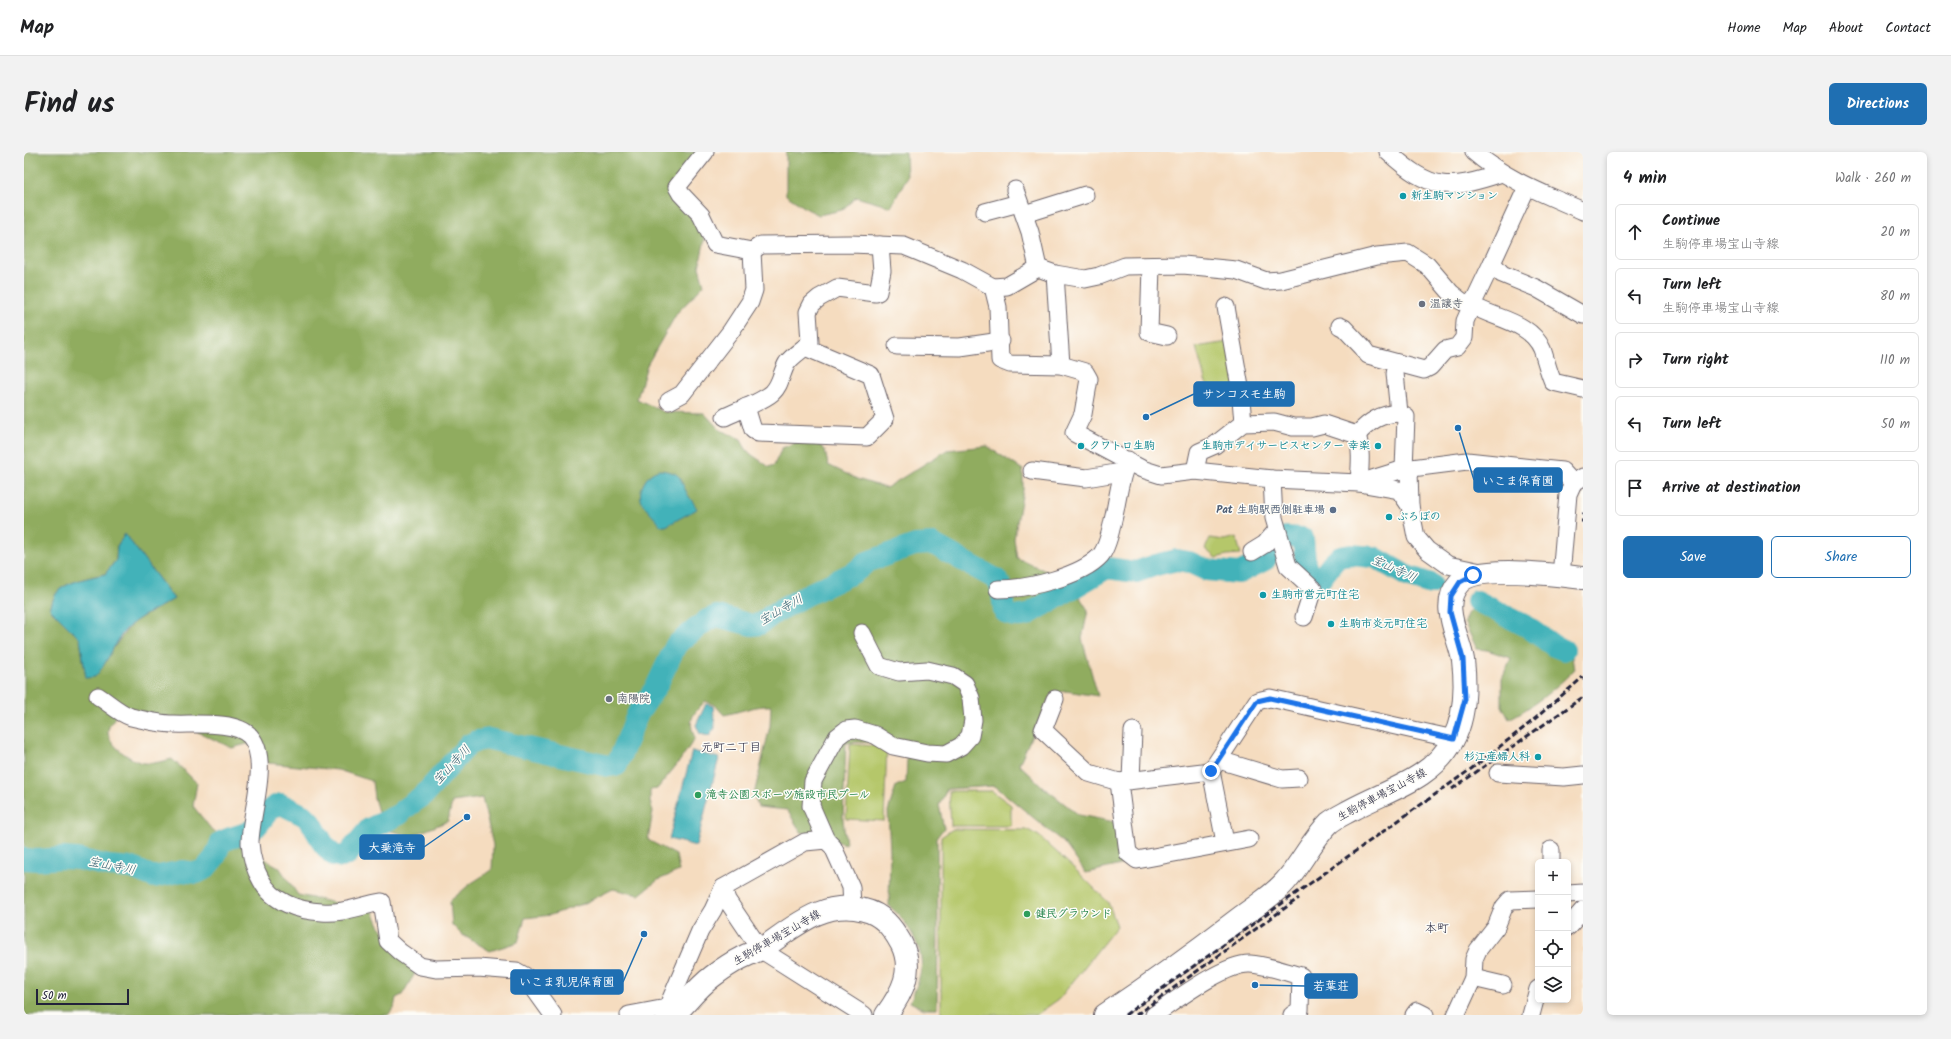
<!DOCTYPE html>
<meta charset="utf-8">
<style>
:root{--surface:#fff;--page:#f2f2f2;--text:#202124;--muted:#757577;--line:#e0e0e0;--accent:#1f6fb2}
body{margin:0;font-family:Kalam,"Klee One",sans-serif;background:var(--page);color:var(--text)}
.controls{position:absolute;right:12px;bottom:12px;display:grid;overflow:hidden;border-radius:6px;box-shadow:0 2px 6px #0003}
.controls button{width:36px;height:36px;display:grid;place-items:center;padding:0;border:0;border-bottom:1px solid var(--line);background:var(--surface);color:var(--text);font:20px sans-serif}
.scale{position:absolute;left:12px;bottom:10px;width:93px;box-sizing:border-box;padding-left:4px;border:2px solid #22223b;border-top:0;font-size:11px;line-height:14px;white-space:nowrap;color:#22223b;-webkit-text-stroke:3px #fdfcf7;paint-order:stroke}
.stop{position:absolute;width:12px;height:12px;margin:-9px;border:3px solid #1a73e8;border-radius:50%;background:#fff}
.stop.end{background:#1a73e8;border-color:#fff;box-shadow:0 1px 4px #0008}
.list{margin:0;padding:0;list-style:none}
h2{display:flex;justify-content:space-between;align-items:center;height:52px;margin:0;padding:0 16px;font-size:17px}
h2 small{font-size:13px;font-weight:400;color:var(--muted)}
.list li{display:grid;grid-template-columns:26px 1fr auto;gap:12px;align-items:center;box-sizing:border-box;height:56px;margin:0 8px 8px;padding:0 8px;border:1px solid var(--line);border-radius:6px}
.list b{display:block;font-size:15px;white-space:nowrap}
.list p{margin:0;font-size:13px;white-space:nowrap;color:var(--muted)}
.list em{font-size:13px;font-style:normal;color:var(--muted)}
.actions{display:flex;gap:8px;padding:12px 16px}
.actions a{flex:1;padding:9px 0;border:1px solid var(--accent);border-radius:6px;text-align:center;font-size:14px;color:var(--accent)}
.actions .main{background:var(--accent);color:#fff}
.icon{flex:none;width:22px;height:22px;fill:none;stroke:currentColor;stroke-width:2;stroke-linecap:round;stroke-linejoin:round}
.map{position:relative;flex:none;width:1559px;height:863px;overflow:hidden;border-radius:6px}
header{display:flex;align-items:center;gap:24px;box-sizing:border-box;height:56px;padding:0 20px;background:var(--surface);border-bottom:1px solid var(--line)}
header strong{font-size:19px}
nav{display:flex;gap:22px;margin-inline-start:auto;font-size:14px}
.intro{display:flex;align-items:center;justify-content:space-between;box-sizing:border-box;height:96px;padding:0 24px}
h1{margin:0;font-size:28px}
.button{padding:10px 18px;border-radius:6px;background:var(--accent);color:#fff;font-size:14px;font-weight:700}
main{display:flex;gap:24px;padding:0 24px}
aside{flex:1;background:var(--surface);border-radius:6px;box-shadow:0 2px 6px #0003}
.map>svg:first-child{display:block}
.green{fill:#b5c76a;stroke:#6c7452}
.forest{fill:#90ac5e;stroke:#59674c;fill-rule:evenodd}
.water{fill:#42b2b9;stroke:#326a7a}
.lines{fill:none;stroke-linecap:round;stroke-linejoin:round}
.river{stroke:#42b2b9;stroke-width:22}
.minor-casing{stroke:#6c6369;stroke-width:19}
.major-casing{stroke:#6c6369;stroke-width:24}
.minor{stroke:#fff;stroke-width:17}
.major{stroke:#fff;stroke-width:22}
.rail{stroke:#22223b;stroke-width:3;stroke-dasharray:6 3;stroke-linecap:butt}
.route{stroke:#1a73e8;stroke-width:5}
.culture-dot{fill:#0f9aa8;stroke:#fdfcf7;stroke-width:1.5}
.worship-dot{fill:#6b7280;stroke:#fdfcf7;stroke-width:1.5}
.service-dot{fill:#5c6f8a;stroke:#fdfcf7;stroke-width:1.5}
.leisure-dot{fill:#2e9e5b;stroke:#fdfcf7;stroke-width:1.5}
.labels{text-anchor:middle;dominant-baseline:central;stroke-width:3;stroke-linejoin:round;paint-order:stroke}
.culture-label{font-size:11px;font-weight:bold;fill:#0d838f;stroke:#fdfcf7;text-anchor:start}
.worship-label{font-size:11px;font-weight:bold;fill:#5b616d;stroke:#fdfcf7;text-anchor:start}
.service-label{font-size:11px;font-weight:bold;fill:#4e5e75;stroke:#fdfcf7;text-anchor:end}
.leisure-label{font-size:11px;font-weight:bold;fill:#27864d;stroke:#fdfcf7;text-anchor:start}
.street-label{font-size:11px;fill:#22223b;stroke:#fdfcf7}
.water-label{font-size:12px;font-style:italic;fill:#2f5c6d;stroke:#fdfcf7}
.neighbourhood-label{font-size:12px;fill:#22223b;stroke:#fdfcf7}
.leader{fill:none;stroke:#1f6fb2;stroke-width:1.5}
.callout-dot{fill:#1f6fb2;stroke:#fdfcf7;stroke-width:1.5}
.callout{fill:#1f6fb2;stroke:#1f6fb2;stroke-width:1.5}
.callout-label{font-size:12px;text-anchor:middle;font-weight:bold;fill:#fff}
</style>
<header>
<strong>Map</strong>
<nav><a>Home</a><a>Map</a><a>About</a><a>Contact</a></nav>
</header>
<div class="intro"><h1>Find us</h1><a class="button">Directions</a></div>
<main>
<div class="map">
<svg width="1559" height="863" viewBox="0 0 1559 863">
<rect width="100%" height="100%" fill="#fdfcf7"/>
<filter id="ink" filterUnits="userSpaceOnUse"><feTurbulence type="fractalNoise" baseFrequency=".025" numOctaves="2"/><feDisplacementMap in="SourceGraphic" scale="8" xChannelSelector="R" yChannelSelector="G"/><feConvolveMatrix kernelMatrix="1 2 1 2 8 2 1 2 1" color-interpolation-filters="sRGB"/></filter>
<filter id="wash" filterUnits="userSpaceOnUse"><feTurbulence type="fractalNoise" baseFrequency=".012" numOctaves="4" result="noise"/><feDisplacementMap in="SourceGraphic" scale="16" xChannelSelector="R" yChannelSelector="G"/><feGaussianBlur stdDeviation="0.9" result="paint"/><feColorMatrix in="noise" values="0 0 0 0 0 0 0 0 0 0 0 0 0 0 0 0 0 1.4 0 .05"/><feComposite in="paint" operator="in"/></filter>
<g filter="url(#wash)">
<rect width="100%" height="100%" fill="#f5dcbf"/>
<g class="green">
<polygon points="1204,190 1212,235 1190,236 1182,231 1172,195"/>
<polygon points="1212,385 1217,402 1203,403 1192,406 1181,397 1186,386 1200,388"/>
<polygon points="826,592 863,595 860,669 822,667"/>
<polygon points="925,639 968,639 987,653 987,674 927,674"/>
<polygon points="929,677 1004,678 1015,684 1053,719 1084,750 1093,774 1035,847 1012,863 917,863 917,685"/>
</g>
<g class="forest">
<path d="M0 0H674L648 36 681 86 675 115 680 133 653 161 623 213 613 247 640 260 680 261 696 278 717 287C723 304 732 304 745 315L750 313 758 296 773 290 790 288 801 298 804 313 833 327 862 336 923 298 963 294 999 318V338L990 387 993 406 1046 430 1064 458 1058 487 1074 544 1042 539 1027 542 995 612 1019 635 1055 663 1091 670 1101 712 1062 721 1040 691 971 634 923 637 915 653 920 676 913 685 914 778 913 857H900L886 850C890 840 895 829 897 818 901 797 881 766 865 754L866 700 864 659 872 634 882 630 883 605C859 592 850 588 822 591L819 668 822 692 777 680 763 658 734 655 730 643 746 574 747 554C731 553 716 560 700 563L691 553 681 549C669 563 663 566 671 586L655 610 633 637 626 638V650L629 659 624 688 652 703 655 719 634 728 615 743 589 737 561 751 527 763 501 766 494 790 466 799 437 782 428 773 426 749 446 732 468 718 469 693 458 646 428 650 424 669 388 684 359 677 350 646 348 629 314 618 244 611 230 590 208 596 155 571 97 558C93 564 83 573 84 581 86 594 108 610 121 611 129 612 140 609 148 607L173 631 169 654 188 678 255 715 274 743 349 759 355 773 393 818 378 843 372 846 370 856 364 863H0ZM101 382 150 447 109 470 85 502 62 526 56 487 26 457C28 452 29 446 32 442 39 430 68 425 81 422L92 408 93 394Z"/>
<polygon points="762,0 882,0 883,25 867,55 832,45 818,58 795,63 783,57 762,43"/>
<path d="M1450 453 1466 458 1491 471 1529 480 1547 498 1550 518C1531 537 1510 554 1485 567L1478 554V526L1487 506 1463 498 1453 497 1440 470 1443 462Z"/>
</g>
<g class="water">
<path d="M635 318C660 321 654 325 664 343 667 348 671 352 673 357L642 374H637C626 358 608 351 621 329 625 323 628 320 635 318Z"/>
<path d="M101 382 150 447C137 455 122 461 110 470 91 484 86 509 71 525L62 526 56 487 26 457C28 452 29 446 32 442 39 430 68 425 81 422L92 408 93 394Z"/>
<polygon points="682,552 689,554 691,576 685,584 676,582 672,573"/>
<polygon points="668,599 695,606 672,694 645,687"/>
</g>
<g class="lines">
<g class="river">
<polyline points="1453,449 1504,475 1530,494 1540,498"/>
<path d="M0 707 13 708 39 706 53 707 85 714 108 716 130 725 158 719 173 721 181 717 191 705 197 690C208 684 221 684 232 675 241 666 244 655 257 652L281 664 287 670 300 693 309 703 318 705 324 702 345 677 376 662 380 657 400 643 444 593 453 589 465 587 584 614 593 613 613 563 632 535 652 493 683 468 693 464 728 473 736 472 749 462 785 442 831 420 843 410 891 393 909 392 972 427 977 434 980 459C986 465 995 465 1003 463L1083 416 1112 420 1132 413 1153 408 1165 410 1182 418 1215 421 1241 408 1250 391 1262 385 1279 386 1282 418 1295 429 1308 412 1316 405 1327 403 1350 405 1383 424 1407 432"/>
</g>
</g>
</g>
<g filter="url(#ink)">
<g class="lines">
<defs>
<g id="minor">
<polyline points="681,0 653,35 657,42 677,63 691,92 728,99 737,93 826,92 880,94 938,118 969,135 983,134 1014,116 1031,122 1061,127 1075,124 1101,114 1159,113 1212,118 1242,129 1257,128 1353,104 1384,101 1403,113 1427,141 1437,149 1448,153 1441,169 1440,186 1433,195 1421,198 1406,215 1400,218 1344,203 1339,196 1320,176 1316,174"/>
<path d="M1364 0C1407 39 1424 39 1478 21"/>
<path d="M1450 0C1482 28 1521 42 1559 59"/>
<polyline points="1503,35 1468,111 1478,122 1512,136 1559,163"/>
<polyline points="991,38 1006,80 1014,116"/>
<polyline points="961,60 995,51"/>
<polyline points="1000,62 1061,43"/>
<path d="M1468 111 1448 153C1470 167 1506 169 1518 197 1522 208 1524 219 1529 230L1559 237"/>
<polyline points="1127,114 1125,180 1143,184"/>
<polyline points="1031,122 1037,213"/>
<polyline points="969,135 974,155 976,208 986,212 1037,213 1061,220 1065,227 1059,262 1050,281 1118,317 1137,323 1171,319 1248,327 1335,331 1380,317 1443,309 1538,319 1549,331"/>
<polyline points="1202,155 1216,235 1219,271"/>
<polyline points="873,194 936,195 977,189"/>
<polyline points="1371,221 1375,261 1382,265 1380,317"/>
<polyline points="645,249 658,242 707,179 726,150 730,138 728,99"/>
<polyline points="722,255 729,278 734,281 843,285 861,267 847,223 781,195"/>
<path d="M701 265C713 259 739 249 748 241 757 233 757 221 763 211 770 202 779 198 786 190L784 160 788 152 795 146 813 136 852 141 854 140 858 119 856 93"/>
<path d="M1333 283C1338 298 1336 315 1335 331L1375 338 1386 354"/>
<path d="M1333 283C1345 269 1357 262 1375 261"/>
<polyline points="1385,317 1386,354 1392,385 1403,398 1424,413 1457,420"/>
<polyline points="1008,319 1062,326 1098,320"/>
<polyline points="1171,319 1175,300 1191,293 1219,271 1250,270 1269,275 1288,275 1300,272 1333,283"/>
<polyline points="1248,327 1250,366 1264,414 1289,437 1280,465"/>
<polyline points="1228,400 1241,392 1253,378"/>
<polyline points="1537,424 1544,342 1549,331 1559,325"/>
<path d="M974 437C1003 437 1057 425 1077 403 1083 395 1087 378 1089 368 1094 348 1095 327 1104 308"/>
<path d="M74 544C85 551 95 561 107 565 120 568 136 572 149 572 169 573 211 568 226 584 247 608 226 662 226 691 227 703 231 718 237 728 248 750 275 759 298 760 319 762 338 753 358 750L364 789 376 800 396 814 412 817 454 816 492 819 501 824 529 863"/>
<polyline points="1031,547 1019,578 1065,621 1095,630 1187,619 1233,549 1246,546 1430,587"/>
<polyline points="1195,608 1258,627 1275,626"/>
<polyline points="1187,619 1201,690"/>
<polyline points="1474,621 1540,625 1559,623"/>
<polyline points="1107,628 1109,579"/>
<polyline points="1095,630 1104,701 1113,708 1225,687"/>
<polyline points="802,688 787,654 789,629 813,585 822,578 831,577 851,583 869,594 903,601 922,602 937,594 946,584 949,568 947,546 941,532 929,524 903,518 875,520 855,514 838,481"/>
<polyline points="1527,698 1527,710"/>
<polyline points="699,736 703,748 736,797 840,863"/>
<polyline points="1544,742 1559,741"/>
<polyline points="1544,775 1559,758"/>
<polyline points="1449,826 1479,833"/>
<polyline points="605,863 637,857 641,860"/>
<polyline points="640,863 676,779 689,758 699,736 781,690 802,688 809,695 827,735 828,755"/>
<path d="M1130 863C1151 849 1201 811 1226 812 1243 813 1261 820 1277 824L1276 858 1268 863"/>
<polyline points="1390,863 1393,859 1401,863"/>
<polyline points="1432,863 1449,826 1450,807 1454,798 1472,775 1480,755 1486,748 1514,747"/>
<polyline points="1507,863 1514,837"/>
</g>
<g id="major">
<path d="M650 863C662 851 674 835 689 824 697 818 707 811 717 806 724 802 732 800 739 796 770 775 800 747 840 758 858 762 868 775 877 791 891 818 878 841 862 863"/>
<path d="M1081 863C1126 833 1170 801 1213 768 1230 755 1252 742 1265 725 1279 708 1289 687 1305 671 1311 666 1320 662 1327 658 1363 638 1408 628 1429 588 1441 565 1442 534 1439 508 1435 484 1415 453 1435 431 1452 412 1534 423 1559 426"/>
</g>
</defs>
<use href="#minor" class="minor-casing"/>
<use href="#major" class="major-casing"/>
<use href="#minor" class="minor"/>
<use href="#major" class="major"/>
<g class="rail">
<polyline points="1558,362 1559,362"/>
<polyline points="1557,369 1559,369"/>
<polyline points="1428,637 1559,545"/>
<polyline points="1101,863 1447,617 1506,571 1559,525"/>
<polyline points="1112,863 1275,746"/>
</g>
</g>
</g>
<g class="lines" filter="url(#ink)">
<polyline class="route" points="1187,619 1233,549 1246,546 1430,587 1441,547 1439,507 1426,460 1427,444 1436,430 1449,423"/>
</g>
<g class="culture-dot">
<circle cx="1379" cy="44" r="4"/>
<circle cx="1057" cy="294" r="4"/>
<circle cx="1354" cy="294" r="4"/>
<circle cx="1365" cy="365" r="4"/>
<circle cx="1239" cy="443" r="4"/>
<circle cx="1307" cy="472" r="4"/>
<circle cx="1514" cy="605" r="4"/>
</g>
<g class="worship-dot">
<circle cx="1398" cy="152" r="4"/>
<circle cx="585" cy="547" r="4"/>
</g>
<circle class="service-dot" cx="1309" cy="358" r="4"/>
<g class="leisure-dot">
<circle cx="674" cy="643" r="4"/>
<circle cx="1003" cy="762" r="4"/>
</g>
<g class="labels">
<g class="culture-label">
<text x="1387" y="44">新生駒マンション</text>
<text x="1065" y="294">クワトロ生駒</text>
<text x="1346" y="294" text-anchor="end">生駒市デイサービスセンター 幸楽</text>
<text x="1373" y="365">ぷろぼの</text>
<text x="1247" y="443">生駒市営元町住宅</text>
<text x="1315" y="472">生駒市炎元町住宅</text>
<text x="1506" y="605" text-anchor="end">杉江産婦人科</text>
</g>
<g class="worship-label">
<text x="1406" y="152">温譲寺</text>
<text x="593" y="547">南陽院</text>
</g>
<g class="service-label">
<text x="1301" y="358">Pat 生駒駅西側駐車場</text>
</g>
<g class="leisure-label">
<text x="682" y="643">滝寺公園スポーツ施設市民プール</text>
<text x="1011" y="762">健民グラウンド</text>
</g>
<g class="street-label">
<text transform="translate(1358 643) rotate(-28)">生駒停車場宝山寺線</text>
<text transform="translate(753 786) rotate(-30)">生駒停車場宝山寺線</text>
</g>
<g class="water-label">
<text transform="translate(1370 417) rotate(24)">宝山寺川</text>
<text transform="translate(757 458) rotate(-30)">宝山寺川</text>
<text transform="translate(428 613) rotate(-47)">宝山寺川</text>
<text transform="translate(88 714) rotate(11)">宝山寺川</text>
</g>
<g class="neighbourhood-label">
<text x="707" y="595">元町二丁目</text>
<text x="1413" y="776">本町</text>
</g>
</g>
<path class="leader" d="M1122 265L1170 242M1434 276L1450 328M443 665L400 695M620 782L599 830M1231 833L1281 834"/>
<g class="callout-dot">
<circle cx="1122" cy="265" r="4"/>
<circle cx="1434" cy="276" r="4"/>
<circle cx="443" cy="665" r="4"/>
<circle cx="620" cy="782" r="4"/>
<circle cx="1231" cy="833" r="4"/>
</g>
<g class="callout">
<rect x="1170" y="230" width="100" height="24" rx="4"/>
<rect x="1450" y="316" width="88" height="24" rx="4"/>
<rect x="336" y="683" width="64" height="24" rx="4"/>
<rect x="487" y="818" width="112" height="24" rx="4"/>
<rect x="1281" y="822" width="52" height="24" rx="4"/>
</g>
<g class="callout-label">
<text x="1220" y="246">サンコスモ生駒</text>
<text x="1494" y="333">いこま保育園</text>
<text x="368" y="700">大乗滝寺</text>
<text x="543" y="834">いこま乳児保育園</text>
<text x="1307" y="838">若葉荘</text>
</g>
</svg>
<div class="controls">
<button>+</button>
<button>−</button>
<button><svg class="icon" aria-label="locate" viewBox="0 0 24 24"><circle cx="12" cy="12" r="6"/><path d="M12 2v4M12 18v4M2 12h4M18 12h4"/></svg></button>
<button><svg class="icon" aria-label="layers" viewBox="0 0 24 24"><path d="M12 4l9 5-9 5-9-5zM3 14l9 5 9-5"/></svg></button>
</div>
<div class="scale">50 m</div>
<div class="stop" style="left:1449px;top:423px"></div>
<div class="stop end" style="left:1187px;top:619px"></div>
</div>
<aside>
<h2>4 min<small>Walk · 260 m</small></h2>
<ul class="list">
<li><svg class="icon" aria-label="ahead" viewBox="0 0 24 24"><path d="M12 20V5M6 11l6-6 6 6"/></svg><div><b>Continue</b><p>生駒停車場宝山寺線</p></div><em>20 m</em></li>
<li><svg class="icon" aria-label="left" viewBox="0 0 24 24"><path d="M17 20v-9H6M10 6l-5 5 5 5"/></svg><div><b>Turn left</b><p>生駒停車場宝山寺線</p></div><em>80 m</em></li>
<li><svg class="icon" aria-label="right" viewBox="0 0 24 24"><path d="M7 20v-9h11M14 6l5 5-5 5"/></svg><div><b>Turn right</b></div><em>110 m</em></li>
<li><svg class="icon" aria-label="left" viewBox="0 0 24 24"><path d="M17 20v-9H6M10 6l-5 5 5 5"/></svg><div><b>Turn left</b></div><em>50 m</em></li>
<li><svg class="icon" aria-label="arrive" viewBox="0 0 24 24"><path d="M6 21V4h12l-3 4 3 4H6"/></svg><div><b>Arrive at destination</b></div></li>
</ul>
<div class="actions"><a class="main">Save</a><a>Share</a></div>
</aside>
</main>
